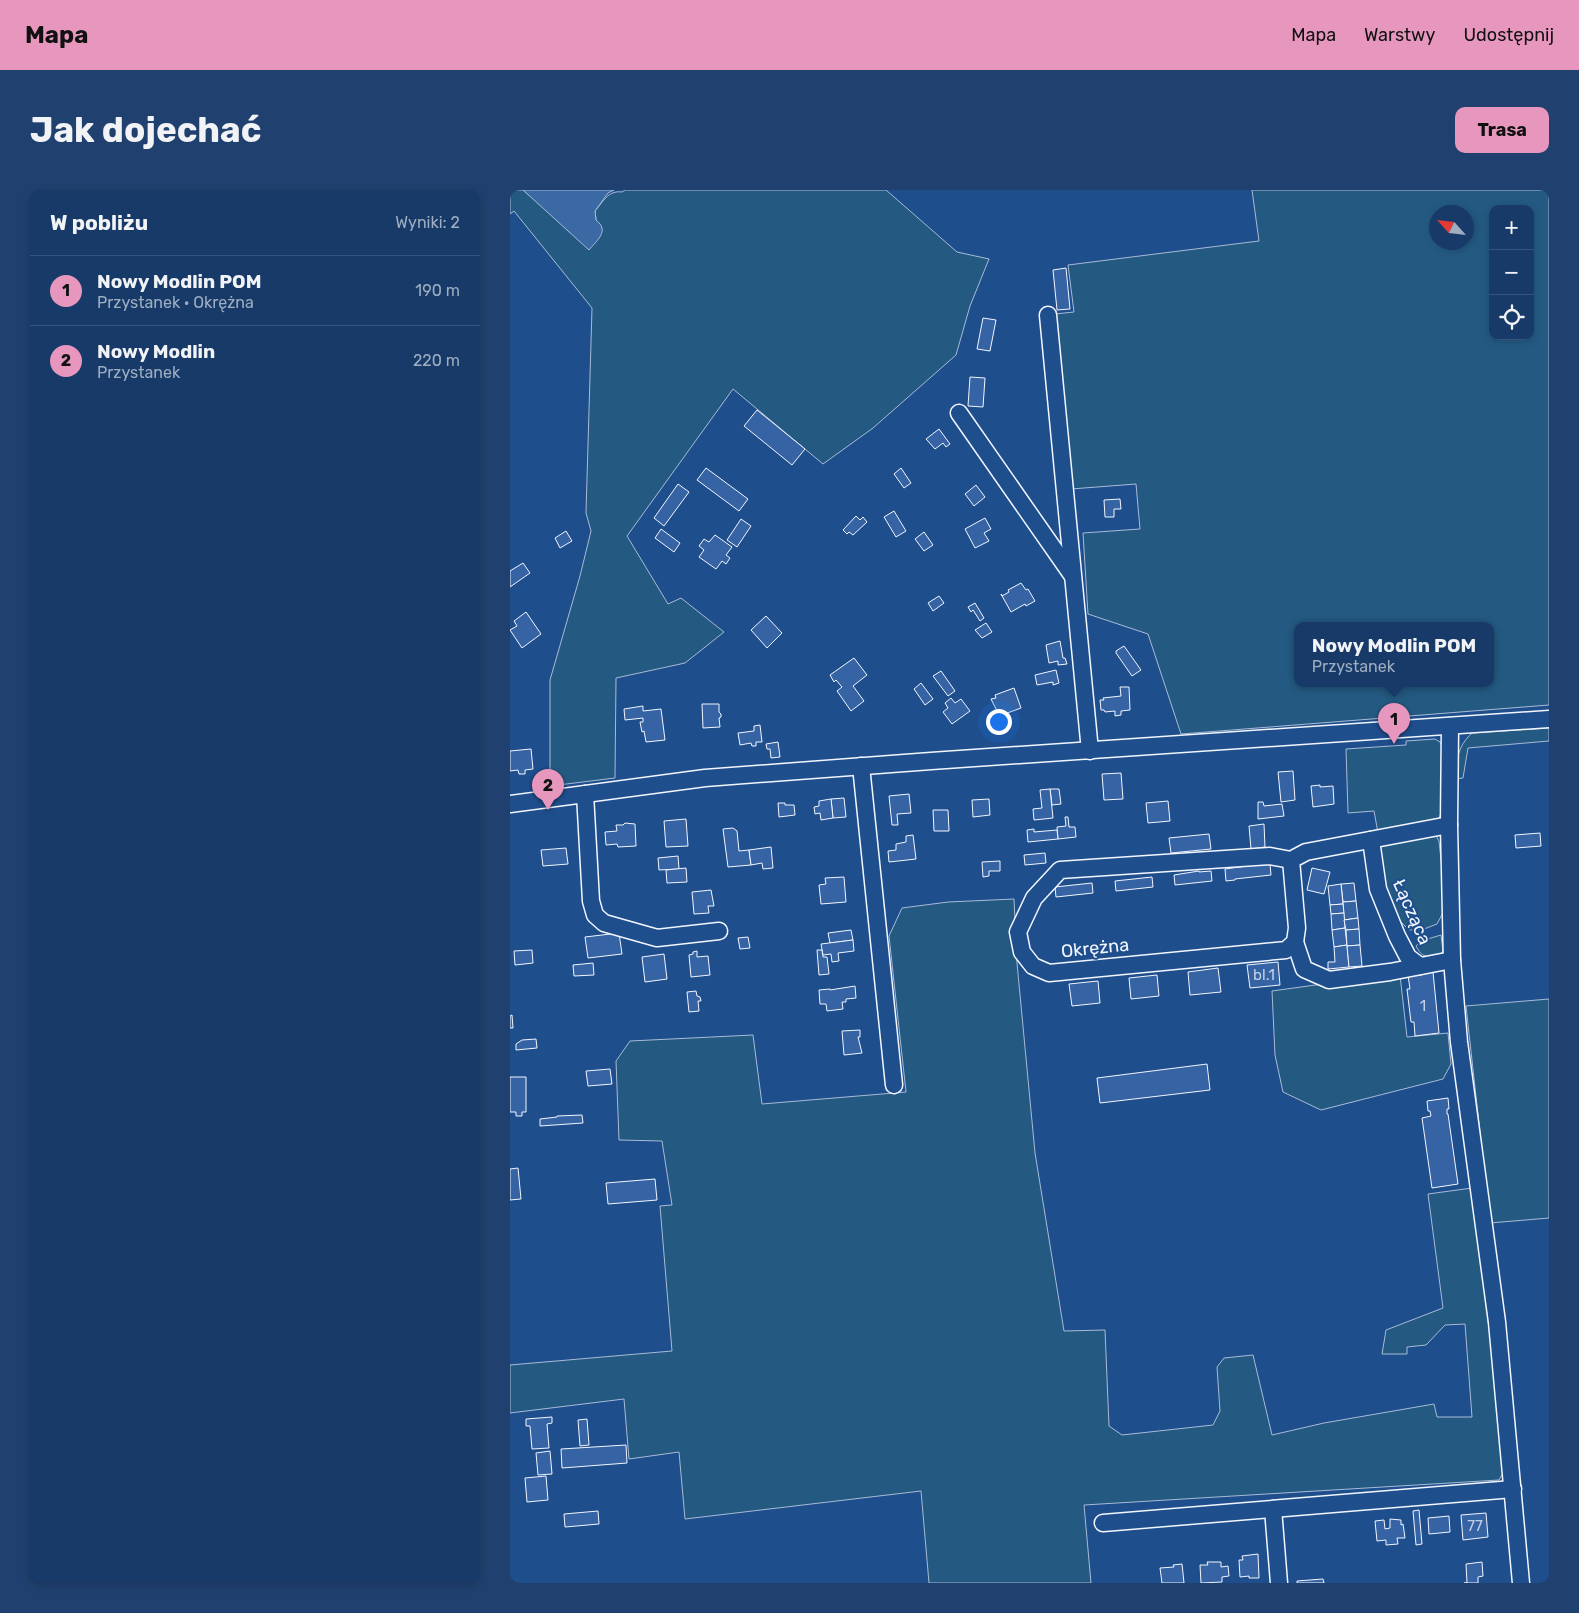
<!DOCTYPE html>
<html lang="pl">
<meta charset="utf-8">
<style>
:root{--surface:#173a69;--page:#20416f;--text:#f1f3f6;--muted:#9eadc0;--line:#36547d;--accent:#e797bd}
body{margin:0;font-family:Rubik,sans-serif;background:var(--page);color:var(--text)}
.controls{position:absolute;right:15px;top:15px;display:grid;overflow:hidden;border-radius:10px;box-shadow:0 2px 8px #0003}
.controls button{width:45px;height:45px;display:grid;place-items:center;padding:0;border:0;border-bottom:1px solid var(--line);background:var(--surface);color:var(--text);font:25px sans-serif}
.compass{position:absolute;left:919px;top:15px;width:45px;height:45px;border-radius:50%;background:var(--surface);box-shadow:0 2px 8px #0003;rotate:297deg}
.you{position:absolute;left:488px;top:531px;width:18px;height:18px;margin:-12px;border:4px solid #fff;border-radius:50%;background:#1a73e8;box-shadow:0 0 0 8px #1a73e833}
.badge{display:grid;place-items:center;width:32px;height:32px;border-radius:50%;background:var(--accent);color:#111;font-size:16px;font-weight:700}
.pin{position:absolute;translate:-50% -41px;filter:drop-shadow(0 1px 2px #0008)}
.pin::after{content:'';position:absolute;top:26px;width:18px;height:15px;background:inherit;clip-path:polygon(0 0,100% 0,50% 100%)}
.popup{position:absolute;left:784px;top:432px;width:200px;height:65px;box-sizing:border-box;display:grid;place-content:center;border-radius:10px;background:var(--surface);filter:drop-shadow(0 1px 4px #0005);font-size:16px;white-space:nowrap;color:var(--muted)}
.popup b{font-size:19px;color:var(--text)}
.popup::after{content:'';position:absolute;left:50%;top:100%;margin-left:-10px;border:10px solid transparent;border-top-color:var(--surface)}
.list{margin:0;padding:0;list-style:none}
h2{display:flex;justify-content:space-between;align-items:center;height:65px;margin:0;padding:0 20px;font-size:21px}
h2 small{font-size:16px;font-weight:400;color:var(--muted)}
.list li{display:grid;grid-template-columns:32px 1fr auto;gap:15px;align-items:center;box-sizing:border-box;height:70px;padding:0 20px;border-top:1px solid var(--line)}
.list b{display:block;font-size:19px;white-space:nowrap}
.list p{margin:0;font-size:16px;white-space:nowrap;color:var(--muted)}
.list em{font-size:16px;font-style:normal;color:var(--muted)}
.icon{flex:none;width:28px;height:28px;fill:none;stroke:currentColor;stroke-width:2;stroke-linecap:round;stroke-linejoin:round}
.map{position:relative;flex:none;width:1039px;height:1393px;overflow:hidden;border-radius:10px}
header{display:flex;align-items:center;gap:30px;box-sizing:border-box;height:70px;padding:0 25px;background:var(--accent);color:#111}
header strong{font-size:24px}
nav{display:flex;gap:28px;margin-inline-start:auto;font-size:18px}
.intro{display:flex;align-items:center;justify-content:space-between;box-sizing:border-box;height:120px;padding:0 30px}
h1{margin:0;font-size:35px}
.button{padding:12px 22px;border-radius:10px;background:var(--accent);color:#111;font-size:18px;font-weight:700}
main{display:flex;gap:30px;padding:0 30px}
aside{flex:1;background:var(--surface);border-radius:10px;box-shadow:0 2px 8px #0003}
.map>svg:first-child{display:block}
.green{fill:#245a82;stroke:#a8bbd7;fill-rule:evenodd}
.water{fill:#3b69a3;stroke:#a8bbd7}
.building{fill:#3563a3;stroke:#f2f6ff}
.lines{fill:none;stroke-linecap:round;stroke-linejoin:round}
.minor-casing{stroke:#f2f6ff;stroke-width:19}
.minor{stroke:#1f4e8c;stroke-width:16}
.labels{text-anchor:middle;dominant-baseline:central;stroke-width:4;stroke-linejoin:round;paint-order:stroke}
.number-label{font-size:15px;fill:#c3d1e8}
.street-label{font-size:18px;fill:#f2f6ff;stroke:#1f4e8c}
</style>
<header>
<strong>Mapa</strong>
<nav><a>Mapa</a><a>Warstwy</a><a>Udostępnij</a></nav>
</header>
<div class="intro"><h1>Jak dojechać</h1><a class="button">Trasa</a></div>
<main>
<aside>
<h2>W pobliżu<small>Wyniki: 2</small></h2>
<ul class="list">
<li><span class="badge">1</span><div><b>Nowy Modlin POM</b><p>Przystanek · Okrężna</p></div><em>190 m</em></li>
<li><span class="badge">2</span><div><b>Nowy Modlin</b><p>Przystanek</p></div><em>220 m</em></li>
</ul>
</aside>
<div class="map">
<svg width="1039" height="1393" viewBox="0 0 1039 1393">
<rect width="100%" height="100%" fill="#1f4e8c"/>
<g class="green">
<path d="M0 0H13L32 16 86 30 85 21C93 12 98 0 112 2L115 0H376L447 62 479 69 460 116 446 165 363 238 313 274 223 199 117 346 158 414 171 408 214 442 175 473 106 488 105 588 40 596V490L70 386 81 341 76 323 82 118 4 21 0 24Z"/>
<path d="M742 0H1039V515L671 544 638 444 578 424 573 343 630 339 626 294 561 299 545 124 564 122 558 75 749 51ZM983 19H1020V146H983ZM926 22H956V52H926ZM788 435H980V493H788Z"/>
<path d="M1039 538V551L958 558 953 588 945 589C947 569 947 557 962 543Z"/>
<polygon points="925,549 930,552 934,560 932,621 929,628 923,633 868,643 864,621 838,623 836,559 896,555 896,551"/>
<polygon points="925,644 929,651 936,717 927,734 914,739 899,740 890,731 874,695 869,658 872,653"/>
<polygon points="504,709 507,773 525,963 554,1141 595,1140 599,1236 612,1245 703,1235 710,1221 707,1177 714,1168 743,1165 762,1245 814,1233 924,1214 927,1227 962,1227 955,1134 935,1135 916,1155 897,1157 897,1164 872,1164 876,1140 933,1118 918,1004 962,998 987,1205 994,1281 989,1290 574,1315 581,1393 419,1393 411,1301 175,1329 169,1262 119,1269 114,1209 0,1223 0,1175 162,1161 150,1016 162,1015 152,951 109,950 106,871 120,851 243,845 252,914 396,902 379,746 392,718 438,712"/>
<path d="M931 745 933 761 929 767C917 767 912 768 906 756L911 751Z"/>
<polygon points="885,784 890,785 897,847 938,843 941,874 933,889 811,920 773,902 765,865 762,801"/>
<polygon points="1039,809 1039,1028 980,1033 956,816"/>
</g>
<path class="water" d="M13 0H104L98 3 85 21 86 30C100 41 87 50 79 60Z"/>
<g class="building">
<polygon points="556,78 560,119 547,120 543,80"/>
<polygon points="473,128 486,130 480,161 467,159"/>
<polygon points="460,187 475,188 473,217 458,216"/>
<polygon points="247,220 295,259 282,275 234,236"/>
<polygon points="429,239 440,254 436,257 433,253 425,259 416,249"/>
<polygon points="196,278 238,309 229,321 187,290"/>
<polygon points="391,278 401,293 394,298 384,284"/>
<polygon points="168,294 179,302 154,336 144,328"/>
<polygon points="466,295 475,307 464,316 455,304"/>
<polygon points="610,309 611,319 604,319 604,327 595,327 594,310"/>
<polygon points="384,321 396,341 386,347 374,327"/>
<polygon points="346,326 350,330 353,327 357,332 343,345 339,342 337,344 333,340"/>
<polygon points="475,328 481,339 474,343 479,351 465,358 455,339"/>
<polygon points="231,329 241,336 227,357 217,350"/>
<polygon points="151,339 170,353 164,362 145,348"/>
<polygon points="56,341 62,351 50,358 45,348"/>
<polygon points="414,342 423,355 414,361 405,349"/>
<polygon points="205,345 222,357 216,365 220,368 216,374 212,371 206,379 189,367 194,360 189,356 194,349 199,352"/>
<polygon points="13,373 20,383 0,397 0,381"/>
<polygon points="511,393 516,400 518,399 525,411 516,416 515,414 501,422 491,404 492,406 499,402 498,400"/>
<polygon points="429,406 434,413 423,421 418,413"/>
<polygon points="465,413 474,428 470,431 463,420 461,422 458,417"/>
<polygon points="16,422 31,444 12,458 0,440 7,436 4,431"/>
<polygon points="256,426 272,443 257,458 241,440"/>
<polygon points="476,433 482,442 472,448 465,440"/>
<polygon points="550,451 553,468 555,468 557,474 548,475 548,471 539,473 536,455"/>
<polygon points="614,456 631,480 622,486 606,463 606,461"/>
<polygon points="344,468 357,485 343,496 354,511 341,521 327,501 332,497 326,490 324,492 320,485"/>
<polygon points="546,480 549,493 543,495 543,492 527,495 525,485"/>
<polygon points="431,481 445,501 438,506 423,486"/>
<polygon points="411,493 423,509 415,515 404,499"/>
<polygon points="610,497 619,497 620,520 611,521 611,525 605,526 605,521 595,522 594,520 591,520 590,510 594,510 593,508 611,506"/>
<polygon points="504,498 511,518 492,525 490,520 487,521 481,509 486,508 485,505"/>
<polygon points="441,508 445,513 451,509 460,521 442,534 433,522 438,518 435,513"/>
<polygon points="192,514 209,514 209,522 211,524 211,527 209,528 210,537 193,538"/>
<polygon points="133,516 133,521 151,519 155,550 136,552 134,541 132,542 130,532 133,532 133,528 115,530 114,519"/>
<polygon points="250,535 252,552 246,552 246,556 242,556 241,553 230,555 228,543 244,541 244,536"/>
<polygon points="268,552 270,567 261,568 260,559 257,559 256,554"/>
<polygon points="21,559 23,579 15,580 15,584 9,584 8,580 0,581 0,561"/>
<polygon points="783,581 785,610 771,612 768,582"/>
<polygon points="611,583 613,609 594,610 592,584"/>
<polygon points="810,595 810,597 823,596 824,614 803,617 801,596"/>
<polygon points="540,599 549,599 551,614 542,615"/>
<polygon points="540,599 543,628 524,630 523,619 532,618 530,600"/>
<polygon points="399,604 401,623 387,624 388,635 382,635 379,606"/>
<polygon points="334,608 336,627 323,628 321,609"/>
<polygon points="321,609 323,628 311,630 310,623 305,624 304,617 309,616 309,611"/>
<polygon points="479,609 480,625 463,627 462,610"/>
<polygon points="658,611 660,631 638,633 636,613"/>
<polygon points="748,612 753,612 754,616 772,614 774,626 748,629"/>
<polygon points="268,613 275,613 275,615 284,615 285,625 269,627"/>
<polygon points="423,620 438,620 439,641 424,641"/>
<polygon points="555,627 558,627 559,637 565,637 566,647 548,649 547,637 556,636"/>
<polygon points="176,629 178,656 156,657 154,631"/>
<polygon points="115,633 125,634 126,656 108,657 107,654 96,655 95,642 107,641 106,635 113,635"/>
<polygon points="754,634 755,657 741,659 739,636"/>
<polygon points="223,638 227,641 229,661 239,660 241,675 218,677 213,639"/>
<polygon points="524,639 524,642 547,640 548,649 518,652 517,640"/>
<polygon points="1030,643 1031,656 1006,658 1005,645"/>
<polygon points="699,644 701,659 661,663 659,648"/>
<polygon points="403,645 406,669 379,672 378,661 386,660 386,654 396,652 396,646"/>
<polygon points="261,657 263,678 253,679 252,673 241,675 239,660"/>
<polygon points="56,658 58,674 33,676 31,660"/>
<polygon points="535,663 536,673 515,675 514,665"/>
<polygon points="168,666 169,679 149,680 148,668"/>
<polygon points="490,671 490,681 479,681 479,686 473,687 472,672"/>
<polygon points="751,674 760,674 761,685 725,689 725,690 716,691 715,679"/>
<polygon points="176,678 177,692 157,693 156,680"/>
<polygon points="802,678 820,682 814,704 797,700"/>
<polygon points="689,681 689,682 701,681 702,691 665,695 664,685"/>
<polygon points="334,687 336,712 311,714 309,695 316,694 315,688"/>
<polygon points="642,687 643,697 606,701 605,691"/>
<polygon points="582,693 583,703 546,707 545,697"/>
<polygon points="844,693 846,711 833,712 831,694"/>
<polygon points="831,694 833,714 820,715 818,696"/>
<polygon points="201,700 204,716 198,716 199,723 184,724 182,702"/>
<polygon points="846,711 848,728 834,730 833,712"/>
<polygon points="833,714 834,723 821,724 820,715"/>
<polygon points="834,723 835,738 822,740 821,724"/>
<polygon points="848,728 849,739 836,740 834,730"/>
<polygon points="835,738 837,755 824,757 822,740"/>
<polygon points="849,739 850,755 837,756 836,740"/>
<polygon points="341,740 343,750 320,753 318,743"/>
<polygon points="109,743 112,764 78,768 75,747"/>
<polygon points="238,747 240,758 230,759 228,748"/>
<polygon points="343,750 344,761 328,763 329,771 322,772 321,764 313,765 311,754"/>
<polygon points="837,755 839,777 818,779 818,772 825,772 824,757"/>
<polygon points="850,755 852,776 839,777 837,756"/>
<polygon points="22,760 23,773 5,775 4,761"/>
<polygon points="307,760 312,760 313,767 317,767 319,784 309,785"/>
<polygon points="187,761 187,767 198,766 200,785 181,787 179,765 183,764 183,762"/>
<polygon points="154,764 157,789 135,792 132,767"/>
<polygon points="768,772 770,795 740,798 737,775"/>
<polygon points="83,773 84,785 64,786 63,775"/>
<polygon points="708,778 711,802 680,805 678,782"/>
<polygon points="923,782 929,843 905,846 904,832 901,832 897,799 900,799 898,785"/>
<polygon points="647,785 649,806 621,809 619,788"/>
<polygon points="588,791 590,813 562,816 559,794"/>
<polygon points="345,796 346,808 336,809 336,812 332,812 333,819 317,821 316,814 310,814 309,800 320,799 320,800"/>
<polygon points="186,801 187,806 190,807 191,811 188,811 189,821 179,822 177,802"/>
<polygon points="2,825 3,838 0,838 0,826"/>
<polygon points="350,840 350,847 348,847 352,863 334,865 332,841"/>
<polygon points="26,849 27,858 6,860 6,854 12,850"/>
<polygon points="697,874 700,900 590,913 587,888"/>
<polygon points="100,879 102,894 78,896 76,881"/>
<polygon points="0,887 16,887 16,922 12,922 12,926 6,926 6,922 0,922"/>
<polygon points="938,908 939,919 937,919 937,924 938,924 948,994 922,998 912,928 921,926 920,921 918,921 917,911"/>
<polygon points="72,925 73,933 30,936 30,929 47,927 47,926"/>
<polygon points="8,978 11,1009 0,1010 0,979"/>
<polygon points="145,989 147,1010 98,1014 96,993"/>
<polygon points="42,1227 42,1233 37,1234 39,1258 22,1259 20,1236 16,1236 16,1229"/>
<polygon points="77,1229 79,1255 70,1256 68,1230"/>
<polygon points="116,1255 117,1273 52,1278 51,1259"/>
<polygon points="40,1261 42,1284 28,1285 26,1263"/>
<polygon points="36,1286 38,1310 17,1312 15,1288"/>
<polygon points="909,1320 912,1354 906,1355 903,1321"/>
<polygon points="88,1321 89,1334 55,1337 54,1324"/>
<polygon points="976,1323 978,1347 953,1350 951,1325"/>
<polygon points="939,1326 940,1342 919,1344 918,1328"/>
<polygon points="880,1329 891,1330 891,1335 893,1334 895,1348 887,1348 888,1354 876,1355 876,1350 867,1351 865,1331 874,1330 875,1339 880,1338"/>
<polygon points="748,1364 749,1388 739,1388 739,1386 730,1387 729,1370 733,1370 732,1366"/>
<polygon points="697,1372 711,1372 711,1377 718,1376 719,1386 712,1387 712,1392 691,1393 690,1375 698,1375"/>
<polygon points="972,1372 973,1386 968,1387 968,1393 954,1393 957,1393 956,1374"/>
<polygon points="672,1374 674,1393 652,1393 650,1378 664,1377 663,1375"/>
<polygon points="813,1389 814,1393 787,1393 787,1391"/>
</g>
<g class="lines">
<defs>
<g id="minor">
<polyline points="538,125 580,561"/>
<polyline points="449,223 562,385"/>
<polyline points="940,536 939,635 942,770 949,852 987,1132 1011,1393"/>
<polyline points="351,576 384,895"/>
<polyline points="75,604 81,711 85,725 94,733 147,748 209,741"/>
<polyline points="0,614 195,588 421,571 1039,529"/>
<polyline points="861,650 868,699 887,746 898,767 910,776"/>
<polyline points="781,670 787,738 785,752 776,760 539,783 523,776 512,762 508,742 524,708 550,680 760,666 781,670 796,662 939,635"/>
<polyline points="785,752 794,779 819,790 880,782 942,770"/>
<polyline points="763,1319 769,1393"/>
<polyline points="593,1333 1003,1299"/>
</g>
</defs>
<use href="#minor" class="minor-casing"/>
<use href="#minor" class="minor"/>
</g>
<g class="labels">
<g class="number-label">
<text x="754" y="785">bl.1</text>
<text x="913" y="816">1</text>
<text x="965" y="1336">77</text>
</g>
<g class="street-label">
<text transform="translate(902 722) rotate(66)">Łącząca</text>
<text transform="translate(585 758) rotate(-6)">Okrężna</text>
</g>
</g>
</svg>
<div class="controls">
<button>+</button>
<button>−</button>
<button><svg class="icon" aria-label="locate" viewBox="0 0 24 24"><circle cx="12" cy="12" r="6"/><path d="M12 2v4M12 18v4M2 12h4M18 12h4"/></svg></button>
</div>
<svg class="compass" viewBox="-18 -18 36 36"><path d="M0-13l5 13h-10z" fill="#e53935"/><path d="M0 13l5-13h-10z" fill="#9eadc0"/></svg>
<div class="you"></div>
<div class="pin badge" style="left:884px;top:554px">1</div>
<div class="popup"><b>Nowy Modlin POM</b>Przystanek</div>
<div class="pin badge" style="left:38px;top:620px">2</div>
</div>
</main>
